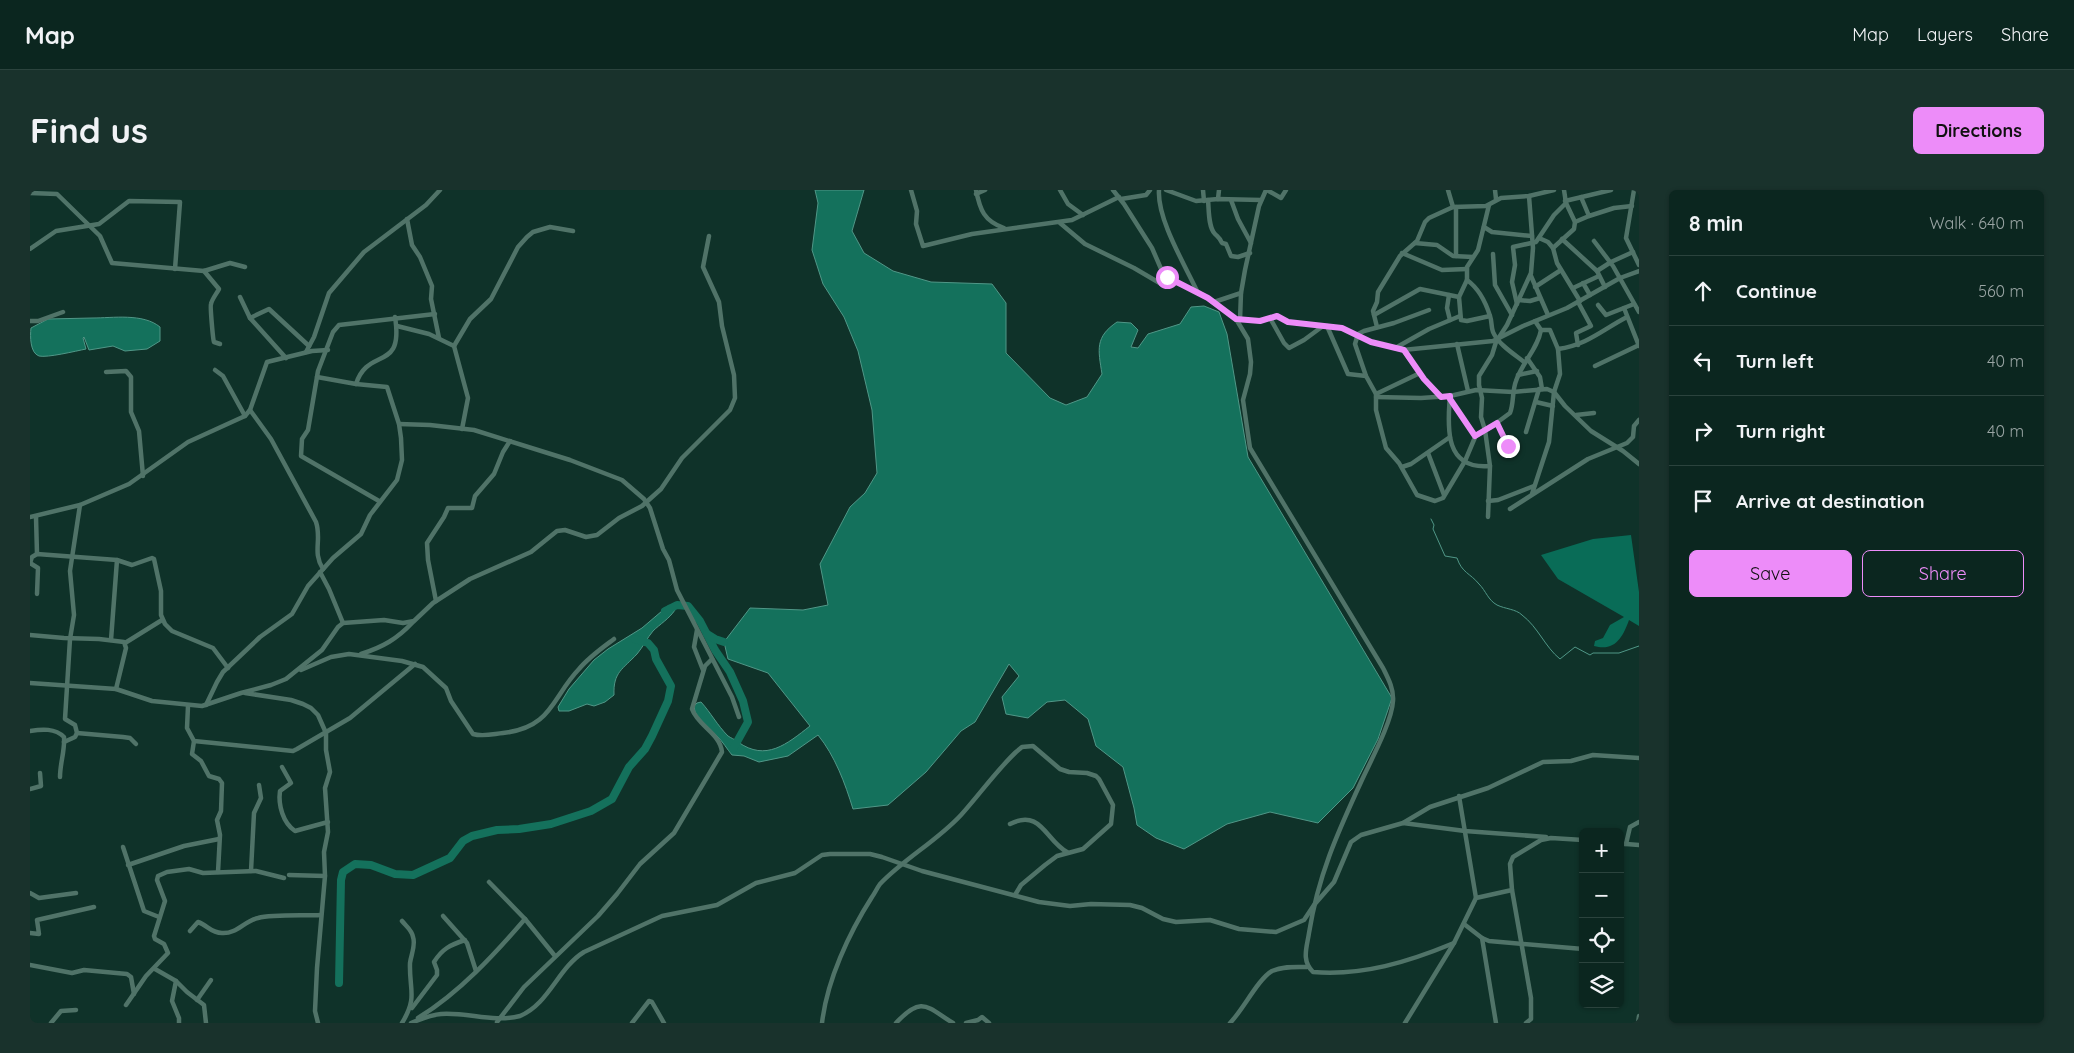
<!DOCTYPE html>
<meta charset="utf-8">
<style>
:root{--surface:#0b261f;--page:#19322c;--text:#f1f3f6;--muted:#9aa5a4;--line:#2b433d;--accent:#ed8cf9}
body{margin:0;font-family:Quicksand,sans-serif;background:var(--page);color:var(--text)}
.controls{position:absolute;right:15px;bottom:15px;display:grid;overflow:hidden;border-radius:8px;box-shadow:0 1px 4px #0004}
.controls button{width:45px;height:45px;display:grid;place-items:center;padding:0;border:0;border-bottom:1px solid var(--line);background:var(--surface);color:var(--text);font:25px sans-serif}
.stop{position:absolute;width:15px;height:15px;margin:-11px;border:4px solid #ed8cf9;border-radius:50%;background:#fff}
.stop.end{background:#ed8cf9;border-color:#fff;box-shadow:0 1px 5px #0008}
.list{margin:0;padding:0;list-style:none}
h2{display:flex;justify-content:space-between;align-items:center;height:65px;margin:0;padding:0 20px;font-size:21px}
h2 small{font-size:16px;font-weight:400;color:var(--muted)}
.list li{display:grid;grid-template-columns:32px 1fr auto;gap:15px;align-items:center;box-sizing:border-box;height:70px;padding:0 20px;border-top:1px solid var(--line)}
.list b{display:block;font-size:19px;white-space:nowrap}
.list em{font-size:16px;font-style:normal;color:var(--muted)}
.actions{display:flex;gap:10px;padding:15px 20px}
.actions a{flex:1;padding:11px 0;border:1px solid var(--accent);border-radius:8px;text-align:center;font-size:18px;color:var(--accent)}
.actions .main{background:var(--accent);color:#111}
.icon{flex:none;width:28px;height:28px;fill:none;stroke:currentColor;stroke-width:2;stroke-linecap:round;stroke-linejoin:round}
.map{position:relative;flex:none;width:1609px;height:833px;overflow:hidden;border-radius:8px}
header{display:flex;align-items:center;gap:30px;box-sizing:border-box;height:70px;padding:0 25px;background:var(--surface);border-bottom:1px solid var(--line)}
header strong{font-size:24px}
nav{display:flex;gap:28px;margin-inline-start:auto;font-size:18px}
.intro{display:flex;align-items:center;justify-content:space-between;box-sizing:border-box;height:120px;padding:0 30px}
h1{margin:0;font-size:35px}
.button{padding:12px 22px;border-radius:8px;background:var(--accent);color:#111;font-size:18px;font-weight:700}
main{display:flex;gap:30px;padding:0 30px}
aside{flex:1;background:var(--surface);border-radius:8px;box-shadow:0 1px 4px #0004}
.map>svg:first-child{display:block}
.forest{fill:#096c57}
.water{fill:#14715c;stroke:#509787}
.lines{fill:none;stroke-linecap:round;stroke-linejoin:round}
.stream{stroke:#509787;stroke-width:1}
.river{stroke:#14715c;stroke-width:8}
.minor{stroke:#507368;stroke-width:4.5}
.route{stroke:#ed8cf9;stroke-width:6}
</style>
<header>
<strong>Map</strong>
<nav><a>Map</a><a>Layers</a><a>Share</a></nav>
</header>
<div class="intro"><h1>Find us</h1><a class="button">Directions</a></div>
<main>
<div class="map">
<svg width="1609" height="833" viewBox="0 0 1609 833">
<rect width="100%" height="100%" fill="#0f3229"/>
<path class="forest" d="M1601 345 1609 402V436L1599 430C1593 447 1585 462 1564 456L1565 451 1573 448 1580 435 1594 427 1528 389 1511 365 1563 349Z"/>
<g class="water">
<path d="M785 0H834L822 41 834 63 863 81 901 92 962 94 976 113V163L1020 208 1036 215 1057 207 1072 184C1068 159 1065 147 1087 132L1101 133 1108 140 1101 157 1108 158 1118 144 1150 134 1161 117 1174 116 1189 122 1197 144 1218 267 1362 508 1348 549 1323 598 1288 633 1240 622 1197 634 1154 659 1126 648 1107 635 1104 618 1093 577 1066 556 1058 529 1035 510 1017 512 998 528 976 524 972 507 989 486 979 474 945 532 931 541 896 582 858 615 823 619C815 593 805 566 788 545L758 566 729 572 714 566 702 565C697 559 693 552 687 546 678 536 665 531 664 516L667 513 671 512C681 523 687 535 698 546 701 548 704 549 708 552 736 572 757 554 780 536L738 483 698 469 694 452 720 418 773 420 798 415 790 374 820 317 835 303 847 283 842 220 828 161 814 127 793 94 782 60 788 13Z"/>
<path d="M62 128C83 128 113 123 130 137V151L117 159 95 161 83 156 59 160 54 147 53 148 56 159C46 161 17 168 9 166 0 163 0 146 1 138L18 129Z"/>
<path d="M639 415 645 420C639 429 630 434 623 441 617 448 613 457 607 464 593 479 583 482 584 505L575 512 564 516 557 514 539 521H529L528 517 539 499 564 470 578 459 612 438Z"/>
</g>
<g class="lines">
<path class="stream" d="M1401 329 1404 335 1403 339 1415 366 1427 368C1432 383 1440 383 1449 394 1456 401 1458 410 1467 415 1475 419 1486 419 1492 425 1508 437 1515 457 1530 469L1545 457 1560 465 1563 463H1589L1609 456"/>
<g class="river">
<polyline points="635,421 647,415 658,416 670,431 685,460 700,482 713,511 718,532 703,559"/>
<polyline points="677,444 685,449 694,452"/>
<polyline points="309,793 311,690 313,682 325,674 341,675 365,684 383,685 420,668 433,651 442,646 467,640 489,639 521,634 561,621 582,609 599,577 615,559 622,546 638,511 641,496 626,469 624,460 618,453 605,449"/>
</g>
<g class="minor">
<polyline points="881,0 887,21 886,34 893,56 942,44 1042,30 1089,7"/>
<path d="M946 0C950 20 954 31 974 38"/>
<polyline points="1030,0 1038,14 1053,25"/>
<polyline points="1083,0 1094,14 1122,58 1132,81 1141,91 1167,101 1206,129 1230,131 1247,126 1259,132 1312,138 1341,152 1373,160 1463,151 1493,136 1537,118 1590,88 1609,81"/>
<path d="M1129 0C1127 29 1155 75 1167 101"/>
<polyline points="1136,0 1166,11 1188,9 1231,10"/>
<polyline points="1173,0 1174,11"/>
<polyline points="1237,0 1251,8 1256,0"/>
<polyline points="1418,0 1423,17"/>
<polyline points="1465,0 1466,9"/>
<polyline points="1604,0 1596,48 1609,75"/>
<polyline points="0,3 27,4 70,46 82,73 174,81 200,73 215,77"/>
<polyline points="946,4 955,0"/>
<polyline points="1551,7 1559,26 1584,18 1602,16"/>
<polyline points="1091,9 1116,5 1120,0"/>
<polyline points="1188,9 1189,0"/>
<path d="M1178 10C1179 19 1178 37 1185 44 1188 47 1190 48 1192 53L1196 54 1201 66 1208 67 1220 63"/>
<polyline points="1201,10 1208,29 1221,53"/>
<polyline points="1535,11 1581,0"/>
<path d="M1459 15 1448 60 1437 77V90C1448 98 1456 113 1460 126 1462 131 1461 137 1463 142 1468 154 1484 164 1494 172"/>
<polyline points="1426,17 1426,66"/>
<polyline points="377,29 382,55 390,67 402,96 401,109 409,148"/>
<polyline points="1545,32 1559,26"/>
<polyline points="1030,33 1055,54 1104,78 1133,95 1146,92"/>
<polyline points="1454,37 1462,42 1502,46"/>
<polyline points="1509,48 1518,52 1523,58 1544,39 1545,32 1536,13"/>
<polyline points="1532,49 1567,81 1575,97"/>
<polyline points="1564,51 1583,76 1609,122"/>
<polyline points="1385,53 1407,55 1423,66 1443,67"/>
<polyline points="1523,58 1527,73 1550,111"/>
<polyline points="0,59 26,41 69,34 99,11 150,12 145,79"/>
<polyline points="1372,63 1412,80 1437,79"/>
<polyline points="1463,64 1465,95 1482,125"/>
<path d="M174 81 189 99C187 103 182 109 181 114 180 116 183 150 184 152L190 154"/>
<polyline points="1567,81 1581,72 1603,62"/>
<polyline points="1501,86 1518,125"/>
<polyline points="1437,90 1429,107 1431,130 1437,131 1460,126"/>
<polyline points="1553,93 1560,105"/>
<polyline points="1505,97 1531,80"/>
<polyline points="1543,98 1569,86"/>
<polyline points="1419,105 1417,118 1420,130"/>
<polyline points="210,107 220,128 256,168"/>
<polyline points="1489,110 1500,111 1510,108"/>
<polyline points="1184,112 1211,103"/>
<polyline points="1487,114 1482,92 1485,75 1483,57 1506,52 1524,25 1536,13 1534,0"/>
<polyline points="1568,115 1576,125 1604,114"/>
<polyline points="1594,118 1609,156"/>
<path d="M1399 120 1364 133 1334 141 1328 144 1325 154 1336 186 1346 204V220L1356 258 1369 273 1387 305 1405 311 1413 308 1435 271 1446 245 1461 237 1480 223C1484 213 1482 201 1486 191 1492 173 1508 158 1511 140L1505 131"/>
<polyline points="1344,125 1390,99 1429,107"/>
<polyline points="220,128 239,119 279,156"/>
<polyline points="1240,128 1254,153 1259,158 1274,150 1293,136"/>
<path d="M1206 129 1218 149 1221 172 1220 184 1213 210 1220 258 1353 478C1358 488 1364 499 1363 511 1362 532 1340 572 1331 592 1307 644 1288 686 1279 743 1277 757 1271 770 1283 782 1333 786 1378 772 1424 753"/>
<polyline points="1210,130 1211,103 1215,80 1229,16 1236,0"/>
<polyline points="0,131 8,131 33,122"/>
<polyline points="367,136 399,144 424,156 438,208 432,239"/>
<polyline points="1297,136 1318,184 1336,186"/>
<polyline points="1347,137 1343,121 1347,112 1348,102 1370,66 1387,51 1395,32 1399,28 1423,17 1456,16 1471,8 1499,6 1524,0"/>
<path d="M1511 140H1520L1528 159C1557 155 1572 140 1597 127"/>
<polyline points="1427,154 1438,201"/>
<polyline points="1548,155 1546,143 1561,136 1548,112"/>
<polyline points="424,156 440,129 461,109 488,57 497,47 503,42 520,37 543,41"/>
<polyline points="1367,157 1399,139 1430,126"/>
<polyline points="1373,160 1394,189 1411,207"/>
<polyline points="276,162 284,147 299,103 334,62 396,15 410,0"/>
<polyline points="1497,168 1510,187 1512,199"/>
<polyline points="1565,176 1609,155"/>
<polyline points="185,180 193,186 215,226"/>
<polyline points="76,182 96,181 101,187 101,222 109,241 113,286"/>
<polyline points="1488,185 1507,181"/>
<path d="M326 194C338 156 374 183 365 127"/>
<polyline points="1346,204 1390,183"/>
<path d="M1420 206C1417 239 1415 280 1460 276"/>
<polyline points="1346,207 1391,208 1420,206 1446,200 1483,202 1517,199 1524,202 1535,216 1561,241 1593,261 1609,274"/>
<polyline points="1420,209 1445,246"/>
<polyline points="1506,212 1523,216"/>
<path d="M220 220 241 249 286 332C292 350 282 362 293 379"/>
<polyline points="1546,225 1564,223"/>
<polyline points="1467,233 1478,255"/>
<polyline points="369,234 400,235 444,240 540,270 592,290 614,309 620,318 633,359 639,370 647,400 702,507 709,527"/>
<polyline points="1496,242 1509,199"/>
<polyline points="1398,263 1414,305"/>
<polyline points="1372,277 1381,274 1420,247"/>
<polyline points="1502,304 1519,252 1524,202 1530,184 1528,159"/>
<polyline points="349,311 271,266 272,249 278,240 288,181 303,142 309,135 405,124"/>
<polyline points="1458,311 1468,310 1504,296"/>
<polyline points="1480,319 1558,269 1597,253 1603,247 1604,236 1609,230"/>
<polyline points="0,327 50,315 99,294 158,252 215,226 220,220 237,172 282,161 298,160"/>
<polyline points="6,327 7,364"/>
<polyline points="1458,327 1460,276 1455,240 1451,227 1452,208 1449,195 1449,186 1462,165 1466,152 1477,135 1501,83 1503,58 1499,6"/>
<polyline points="0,373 2,367 7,364 87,370 102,375 122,368 124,369 131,401 131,425 135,434 142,441 183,458 198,478"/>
<polyline points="0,373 8,378 7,404"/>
<polyline points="290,382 299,399 313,433"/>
<polyline points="406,411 398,370 397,353 414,327 418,318 442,318 445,306 464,284 473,262 480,251"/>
<polyline points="667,440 664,457 673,480"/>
<polyline points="0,445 34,448 69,449 94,452 96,458 86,499"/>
<polyline points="81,450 87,370"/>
<polyline points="95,453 132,430"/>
<path d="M331 464C353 457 367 449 383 432"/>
<path d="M271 480 301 467 319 464 372 471 393 477 416 498 421 511 443 544C453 547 463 544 473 543 522 538 522 507 549 479 559 467 572 458 584 449"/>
<polyline points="0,493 86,499 122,511 172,516 211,503 241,495 256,489 292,460 308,437 313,433 354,430 373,433 384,431 403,413 440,389 501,362 527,341 535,340 556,347 567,345 589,328 612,316 631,299 652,268 700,220 705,208 704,185 692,136 689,112 673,77 679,46"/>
<polyline points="215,503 261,510 273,514 281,518 288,525 296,543 296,560 300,582 295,598 298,642 294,662 295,686"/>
<polyline points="176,515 187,492 193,482 230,447 262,424 278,396 303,368 331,344 340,325 367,290 372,270 371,248 369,234 357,197 326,194 287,187"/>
<polyline points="158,516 157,538 164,551 263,561 267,559 320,528 385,474"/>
<path d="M0 541C12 539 25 538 34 547 35 561 30 573 30 587"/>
<polyline points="47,543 93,547 100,548 106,554"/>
<polyline points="164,551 162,564 171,571 179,586 189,589 192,593 191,621 187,630 190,645 188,682"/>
<polyline points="34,552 45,547 47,543 45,535 35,529 40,449 44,425 40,381 50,315"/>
<path d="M252 577 261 593 250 601C248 615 253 633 265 641L298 632"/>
<polyline points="0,599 11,596 10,583"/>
<polyline points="1429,606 1446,708"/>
<polyline points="1373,633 1435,641 1516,647"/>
<path d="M980 634C1011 618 1016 651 1037 662"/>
<polyline points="1590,654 1596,654 1600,637 1609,632"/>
<polyline points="1596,654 1609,655"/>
<polyline points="93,657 114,721 129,727"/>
<polyline points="98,675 154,656 189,649"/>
<polyline points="221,681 224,623 231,608 229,595"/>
<polyline points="259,685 295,686 287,778 285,821 288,833"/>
<polyline points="459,692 495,729 525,766"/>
<polyline points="1482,700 1501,808 1501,829 1496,833"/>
<polyline points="0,703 9,708 46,703"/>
<polyline points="413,726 437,753 446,781"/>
<path d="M372 731C376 736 382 740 383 747 386 755 381 765 380 773 379 800 388 807 372 833"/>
<polyline points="1434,734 1452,748 1459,751 1553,759"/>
<path d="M160 741 168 732C177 735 181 743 192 743 207 744 214 731 228 728 243 724 274 726 291 725"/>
<polyline points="0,743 9,744 7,730 64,717"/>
<polyline points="1452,748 1466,833"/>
<polyline points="0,775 42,783 54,780 97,784 101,787 104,804"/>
<polyline points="125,779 146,791 157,802 174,815 176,833"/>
<polyline points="146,791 142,811 149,828 149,833"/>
<polyline points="167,810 181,790"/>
<polyline points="96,815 116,786 138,763 134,754 125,749 124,746 135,711 127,690 128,686 137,682 159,679 173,683 226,681 254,688"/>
<path d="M382 818 407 785V780L404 772C412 759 420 755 435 750"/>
<path d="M388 828C429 803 464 765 495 729"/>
<path d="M467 832 494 797 568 726 587 704 610 674 644 643 692 562C690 543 668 536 662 519L675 476 682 469"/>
<polyline points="21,833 31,821 46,820"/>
<path d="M381 833C391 829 400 825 411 824 438 822 463 833 490 826 519 814 528 778 554 762L632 726 687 715 726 693 765 683 792 665 800 664H840L852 667 892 681 1009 712 1040 716 1061 714 1100 715 1112 718 1133 729 1146 732 1180 730 1209 739 1246 742 1274 730 1284 715 1304 692 1321 652 1331 645 1373 633 1400 617 1458 598 1513 572 1541 571 1563 565 1609 568"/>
<polyline points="602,833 619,811 622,812 634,833"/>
<path d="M792 833C797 790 819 743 842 707 845 703 847 698 850 694 875 668 907 651 931 625 950 604 966 581 986 562L992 557 1003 556 1030 579 1039 582 1057 583 1066 586 1069 589 1083 615 1081 634 1053 659 1027 666 1015 675 991 695 985 705"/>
<path d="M866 833C892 805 897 817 923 833"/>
<polyline points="936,833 948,830 952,827 959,833"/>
<path d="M1200 833C1213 820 1228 789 1242 781 1253 776 1266 777 1277 777"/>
<polyline points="1375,833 1424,753 1446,708 1482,700 1480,674 1483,667 1511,650 1521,648 1553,650"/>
<polyline points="1608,833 1609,826"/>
</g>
</g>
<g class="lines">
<polyline class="route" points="1137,87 1178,108 1206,129 1230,131 1247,126 1258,132 1312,138 1341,152 1374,160 1394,189 1411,207 1420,206 1420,209 1445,246 1467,233 1478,256"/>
</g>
</svg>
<div class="controls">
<button>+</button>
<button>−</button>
<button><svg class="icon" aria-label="locate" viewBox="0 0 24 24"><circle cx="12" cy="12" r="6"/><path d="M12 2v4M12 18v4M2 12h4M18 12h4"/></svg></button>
<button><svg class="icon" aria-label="layers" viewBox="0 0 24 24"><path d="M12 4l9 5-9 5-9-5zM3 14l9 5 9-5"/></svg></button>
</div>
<div class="stop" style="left:1137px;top:87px"></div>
<div class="stop end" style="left:1478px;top:256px"></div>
</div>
<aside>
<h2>8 min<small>Walk · 640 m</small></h2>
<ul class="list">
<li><svg class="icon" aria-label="ahead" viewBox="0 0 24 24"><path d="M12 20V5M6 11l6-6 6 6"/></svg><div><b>Continue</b></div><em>560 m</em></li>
<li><svg class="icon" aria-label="left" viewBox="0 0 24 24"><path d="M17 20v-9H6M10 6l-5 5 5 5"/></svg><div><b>Turn left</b></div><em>40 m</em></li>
<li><svg class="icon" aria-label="right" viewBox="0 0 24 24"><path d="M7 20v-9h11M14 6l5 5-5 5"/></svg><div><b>Turn right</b></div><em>40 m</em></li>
<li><svg class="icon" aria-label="arrive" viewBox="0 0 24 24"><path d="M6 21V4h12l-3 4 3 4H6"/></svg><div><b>Arrive at destination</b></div></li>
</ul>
<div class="actions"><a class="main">Save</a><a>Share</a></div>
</aside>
</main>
